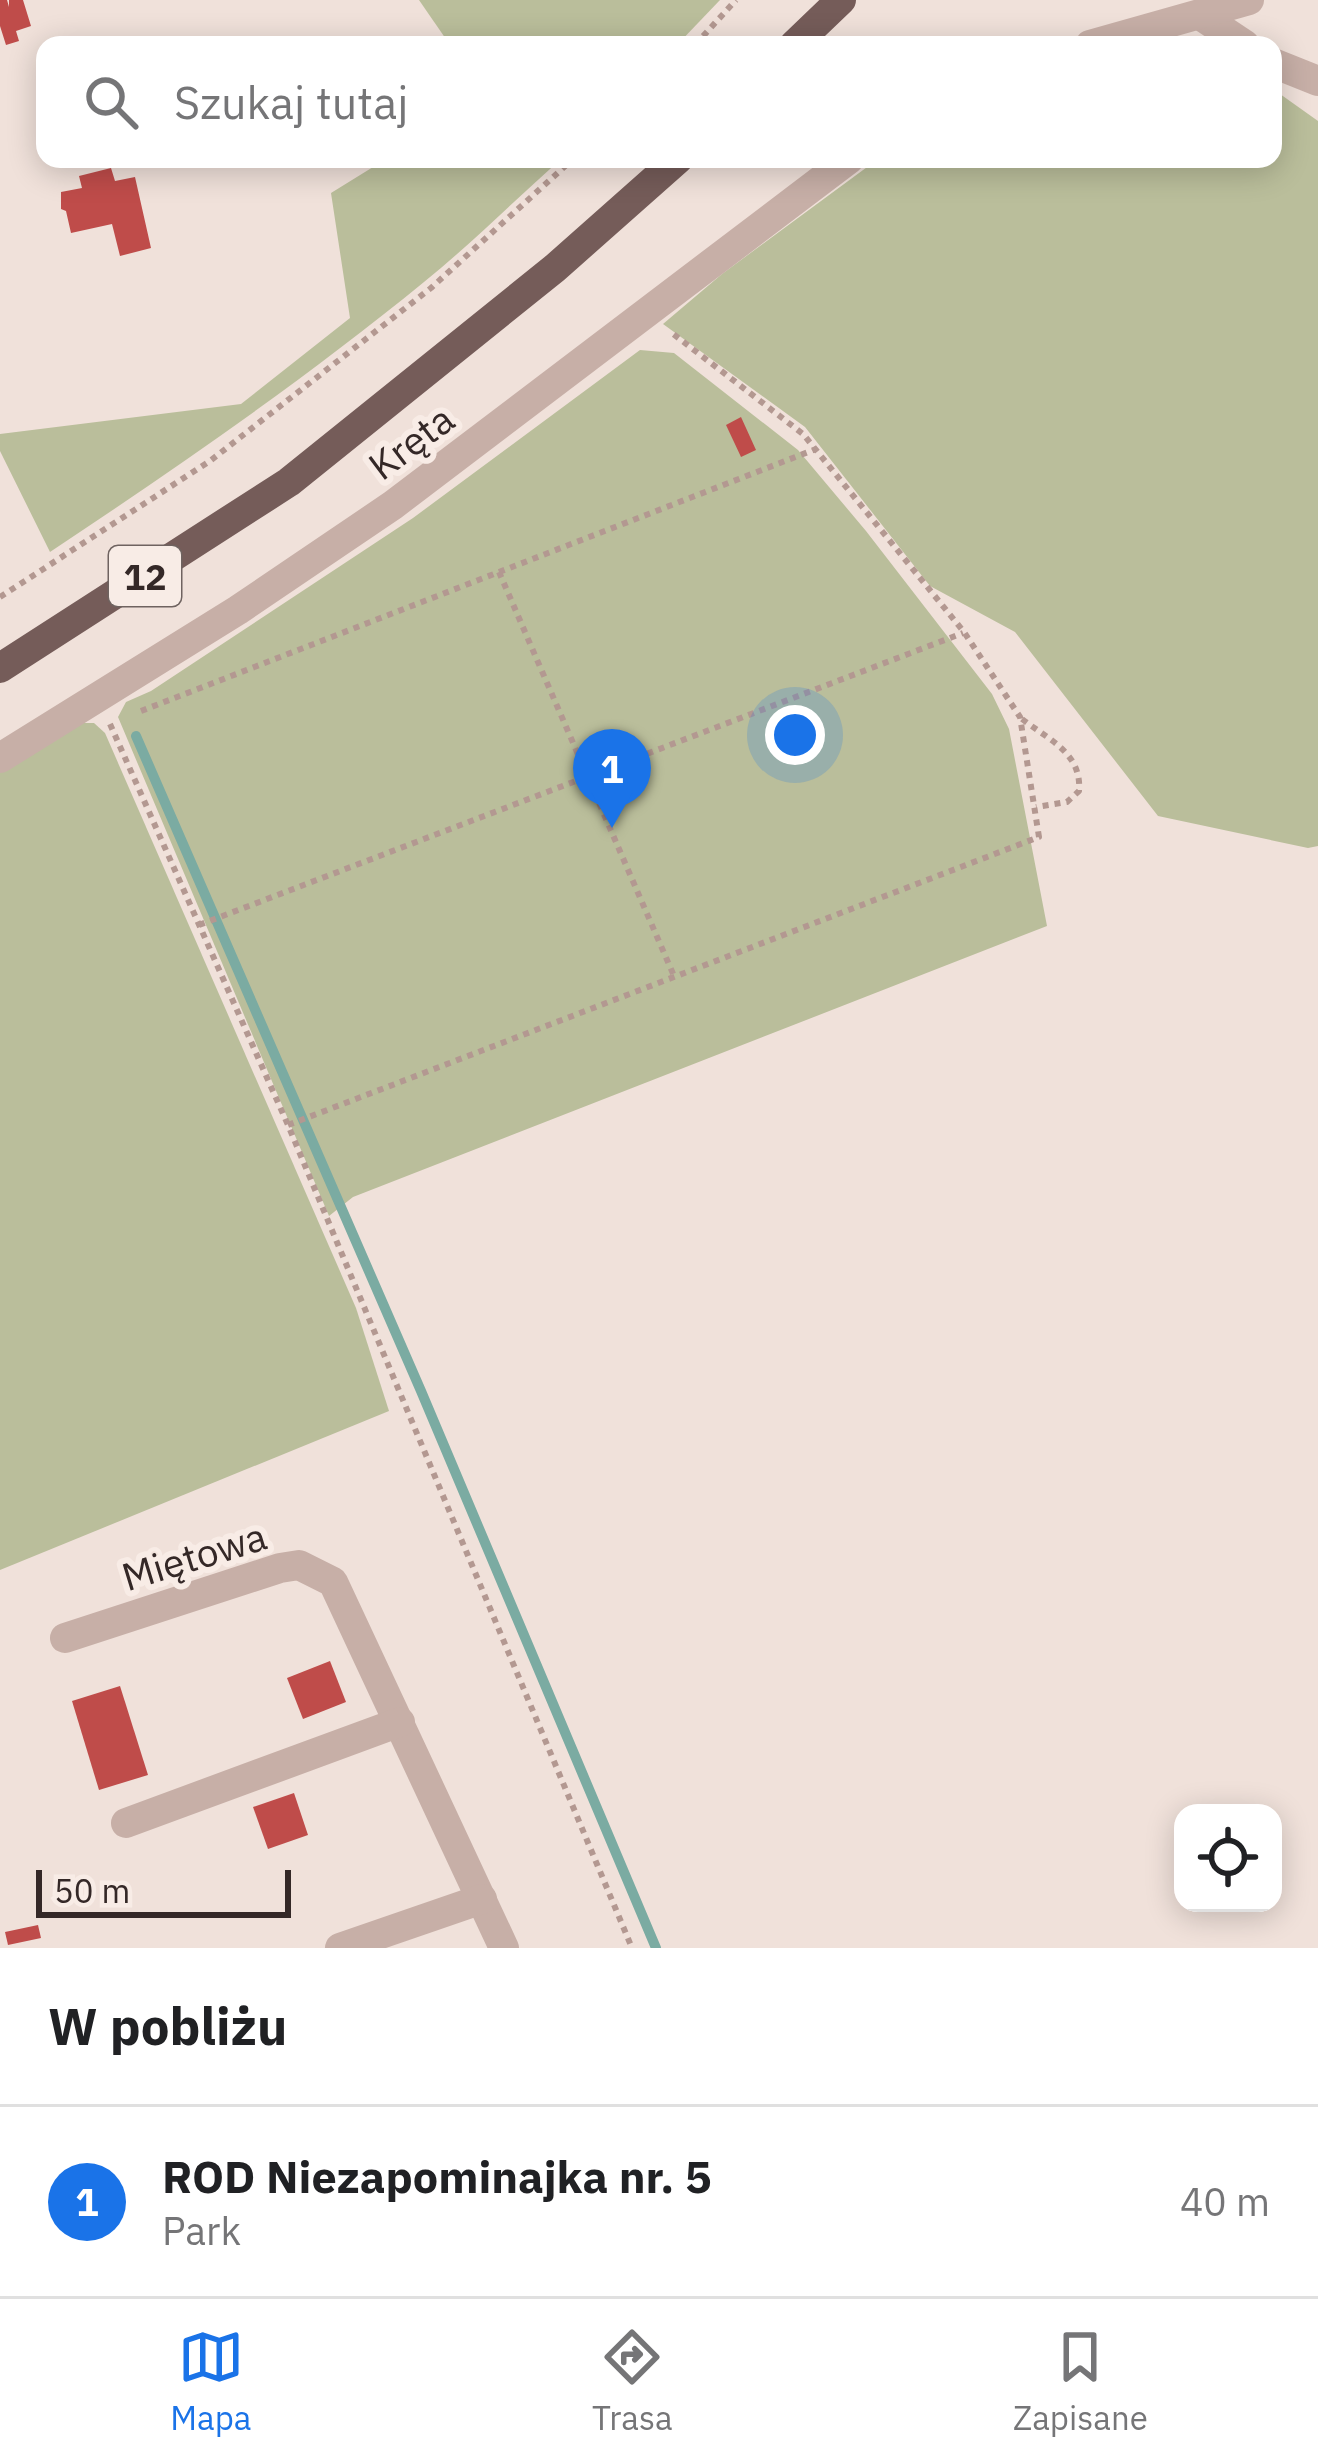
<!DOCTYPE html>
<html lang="pl">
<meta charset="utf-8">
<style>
:root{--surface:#fff;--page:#f2f2f2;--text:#202124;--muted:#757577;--line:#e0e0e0;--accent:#1a73e8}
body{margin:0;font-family:"IBM Plex Sans",sans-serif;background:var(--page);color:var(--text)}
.controls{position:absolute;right:36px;bottom:36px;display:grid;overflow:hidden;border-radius:24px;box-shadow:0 6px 30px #0003}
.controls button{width:108px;height:108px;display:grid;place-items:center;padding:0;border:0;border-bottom:3px solid var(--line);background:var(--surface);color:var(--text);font:60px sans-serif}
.scale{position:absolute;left:36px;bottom:30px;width:255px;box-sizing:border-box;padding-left:12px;border:6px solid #342827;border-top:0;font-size:33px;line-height:42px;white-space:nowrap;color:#342827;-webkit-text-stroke:9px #f8ece6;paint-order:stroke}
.you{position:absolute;left:795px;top:735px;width:42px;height:42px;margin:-30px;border:9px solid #fff;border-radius:50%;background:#1a73e8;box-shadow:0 0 0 18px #1a73e833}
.badge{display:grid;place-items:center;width:78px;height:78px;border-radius:50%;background:var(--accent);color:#fff;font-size:39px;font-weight:700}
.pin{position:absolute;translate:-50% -99px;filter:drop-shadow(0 3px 6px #0008)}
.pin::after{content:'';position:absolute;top:63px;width:42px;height:36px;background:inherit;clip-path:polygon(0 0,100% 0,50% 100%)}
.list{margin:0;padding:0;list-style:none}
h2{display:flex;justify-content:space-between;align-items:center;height:156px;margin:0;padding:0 48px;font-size:51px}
h2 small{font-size:39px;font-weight:400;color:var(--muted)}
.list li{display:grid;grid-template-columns:78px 1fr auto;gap:36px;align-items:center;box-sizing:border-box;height:192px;padding:0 48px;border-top:3px solid var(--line)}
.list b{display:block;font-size:45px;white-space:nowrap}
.list p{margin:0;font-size:39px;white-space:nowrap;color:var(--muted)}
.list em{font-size:39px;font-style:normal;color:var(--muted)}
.icon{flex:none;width:66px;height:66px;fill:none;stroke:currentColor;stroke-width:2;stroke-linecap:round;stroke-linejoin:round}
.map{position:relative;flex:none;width:1318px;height:1948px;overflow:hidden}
.search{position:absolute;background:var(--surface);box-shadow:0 6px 30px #0003;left:36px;right:36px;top:36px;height:132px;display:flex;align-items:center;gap:30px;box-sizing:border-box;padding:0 42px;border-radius:24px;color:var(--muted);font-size:45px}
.sheet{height:348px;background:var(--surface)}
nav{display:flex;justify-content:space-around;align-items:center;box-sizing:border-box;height:168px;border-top:3px solid var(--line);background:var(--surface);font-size:33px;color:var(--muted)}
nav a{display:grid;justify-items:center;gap:6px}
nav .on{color:var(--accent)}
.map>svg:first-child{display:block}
.green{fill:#babe9b}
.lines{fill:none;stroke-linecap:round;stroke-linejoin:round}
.stream{stroke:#7baba2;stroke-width:10}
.building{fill:#bf4c4a}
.path{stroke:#b39891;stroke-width:6;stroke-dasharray:6 6;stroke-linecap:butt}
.minor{stroke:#c7afa7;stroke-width:30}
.major{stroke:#755c59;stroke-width:30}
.labels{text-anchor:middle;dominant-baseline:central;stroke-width:12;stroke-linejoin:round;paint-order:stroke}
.shield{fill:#f8ece6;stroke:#6f6360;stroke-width:3}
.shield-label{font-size:36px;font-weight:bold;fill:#342827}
.street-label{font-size:39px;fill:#342827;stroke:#f8ece6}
</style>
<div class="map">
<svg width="1318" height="1948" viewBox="0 0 1318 1948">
<rect width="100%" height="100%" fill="#f0e1da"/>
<g class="green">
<polygon points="419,0 720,0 677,45 450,45"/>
<polygon points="1273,89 1318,121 1318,846 1308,848 1158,816 1015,632 930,586 805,427 663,324 722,274 878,159 1273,159"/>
<path d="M386 159H561C515 200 471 244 424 282 304 380 178 467 50 552L0 451V434L241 404 350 318 331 193Z"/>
<polygon points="640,350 674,353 798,450 866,531 992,694 1009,729 1047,926 353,1197 329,1216 118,717 126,702 151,691 413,518"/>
<polygon points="79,723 94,723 105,733 356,1308 389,1411 0,1570 0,772"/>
</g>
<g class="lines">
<polyline class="stream" points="136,736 421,1391 656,1948"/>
</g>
<g class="building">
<polygon points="0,0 7,0 9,7 9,0 23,0 31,26 16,31 19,41 6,45 0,26"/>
<polygon points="111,168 115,181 135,177 151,248 120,256 112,224 71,233 66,211 61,209 61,192 82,188 79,176"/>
<polygon points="741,417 756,450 741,457 726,425"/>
<polygon points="330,1661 346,1702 303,1719 287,1678"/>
<polygon points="120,1686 148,1775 99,1790 72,1701"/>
<polygon points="294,1793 308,1835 268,1849 253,1807"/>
<polygon points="38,1925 41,1938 8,1945 5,1932"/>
</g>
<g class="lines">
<g class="path">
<polyline points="695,45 736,0"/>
<polyline points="499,572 674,976"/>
<polyline points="0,597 210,461 431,288 573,159"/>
<polyline points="141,711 816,449"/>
<path d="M1022 719C1049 740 1082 753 1079 791L1067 802 1036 807"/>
<polyline points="110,724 288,1125 632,1948"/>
<polyline points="199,925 963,633"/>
<polyline points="288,1125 1039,837 1020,717 964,632 803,434 672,333"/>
</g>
<g class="minor">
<polyline points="1200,15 1245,45"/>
<polyline points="1090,45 1249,0"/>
<polyline points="1273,63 1318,81"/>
<polyline points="0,758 238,610 393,505 849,159"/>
<polyline points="65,1638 280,1568 299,1565 333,1582 504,1948"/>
<polyline points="126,1823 400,1722"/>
<polyline points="340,1948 482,1899"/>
</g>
<g class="major">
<polyline points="794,45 841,0"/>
<polyline points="0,668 289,482 555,268 678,159"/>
</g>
</g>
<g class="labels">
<rect class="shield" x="109" y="546" width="72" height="60" rx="9"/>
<g class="shield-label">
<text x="145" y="576">12</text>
</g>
<g class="street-label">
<text transform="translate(411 442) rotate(-37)">Kręta</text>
<text transform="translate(194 1556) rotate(-17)">Miętowa</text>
</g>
</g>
</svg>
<div class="controls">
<button><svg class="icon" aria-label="locate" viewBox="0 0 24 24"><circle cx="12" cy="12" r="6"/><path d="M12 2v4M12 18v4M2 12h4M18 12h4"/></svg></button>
</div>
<div class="scale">50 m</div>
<div class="you"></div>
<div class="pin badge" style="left:612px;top:828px">1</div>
<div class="search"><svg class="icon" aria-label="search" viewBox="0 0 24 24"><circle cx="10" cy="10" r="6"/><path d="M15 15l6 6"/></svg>Szukaj tutaj</div>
</div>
<section class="sheet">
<h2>W pobliżu<small></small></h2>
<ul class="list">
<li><span class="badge">1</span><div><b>ROD Niezapominajka nr. 5</b><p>Park</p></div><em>40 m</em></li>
</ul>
</section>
<nav>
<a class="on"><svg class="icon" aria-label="map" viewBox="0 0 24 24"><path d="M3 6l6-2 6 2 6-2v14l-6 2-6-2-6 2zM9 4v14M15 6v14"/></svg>Mapa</a>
<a><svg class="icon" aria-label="directions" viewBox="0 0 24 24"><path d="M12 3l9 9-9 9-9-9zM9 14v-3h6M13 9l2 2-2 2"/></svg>Trasa</a>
<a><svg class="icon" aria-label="saved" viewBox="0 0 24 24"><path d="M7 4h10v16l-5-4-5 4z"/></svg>Zapisane</a>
</nav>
